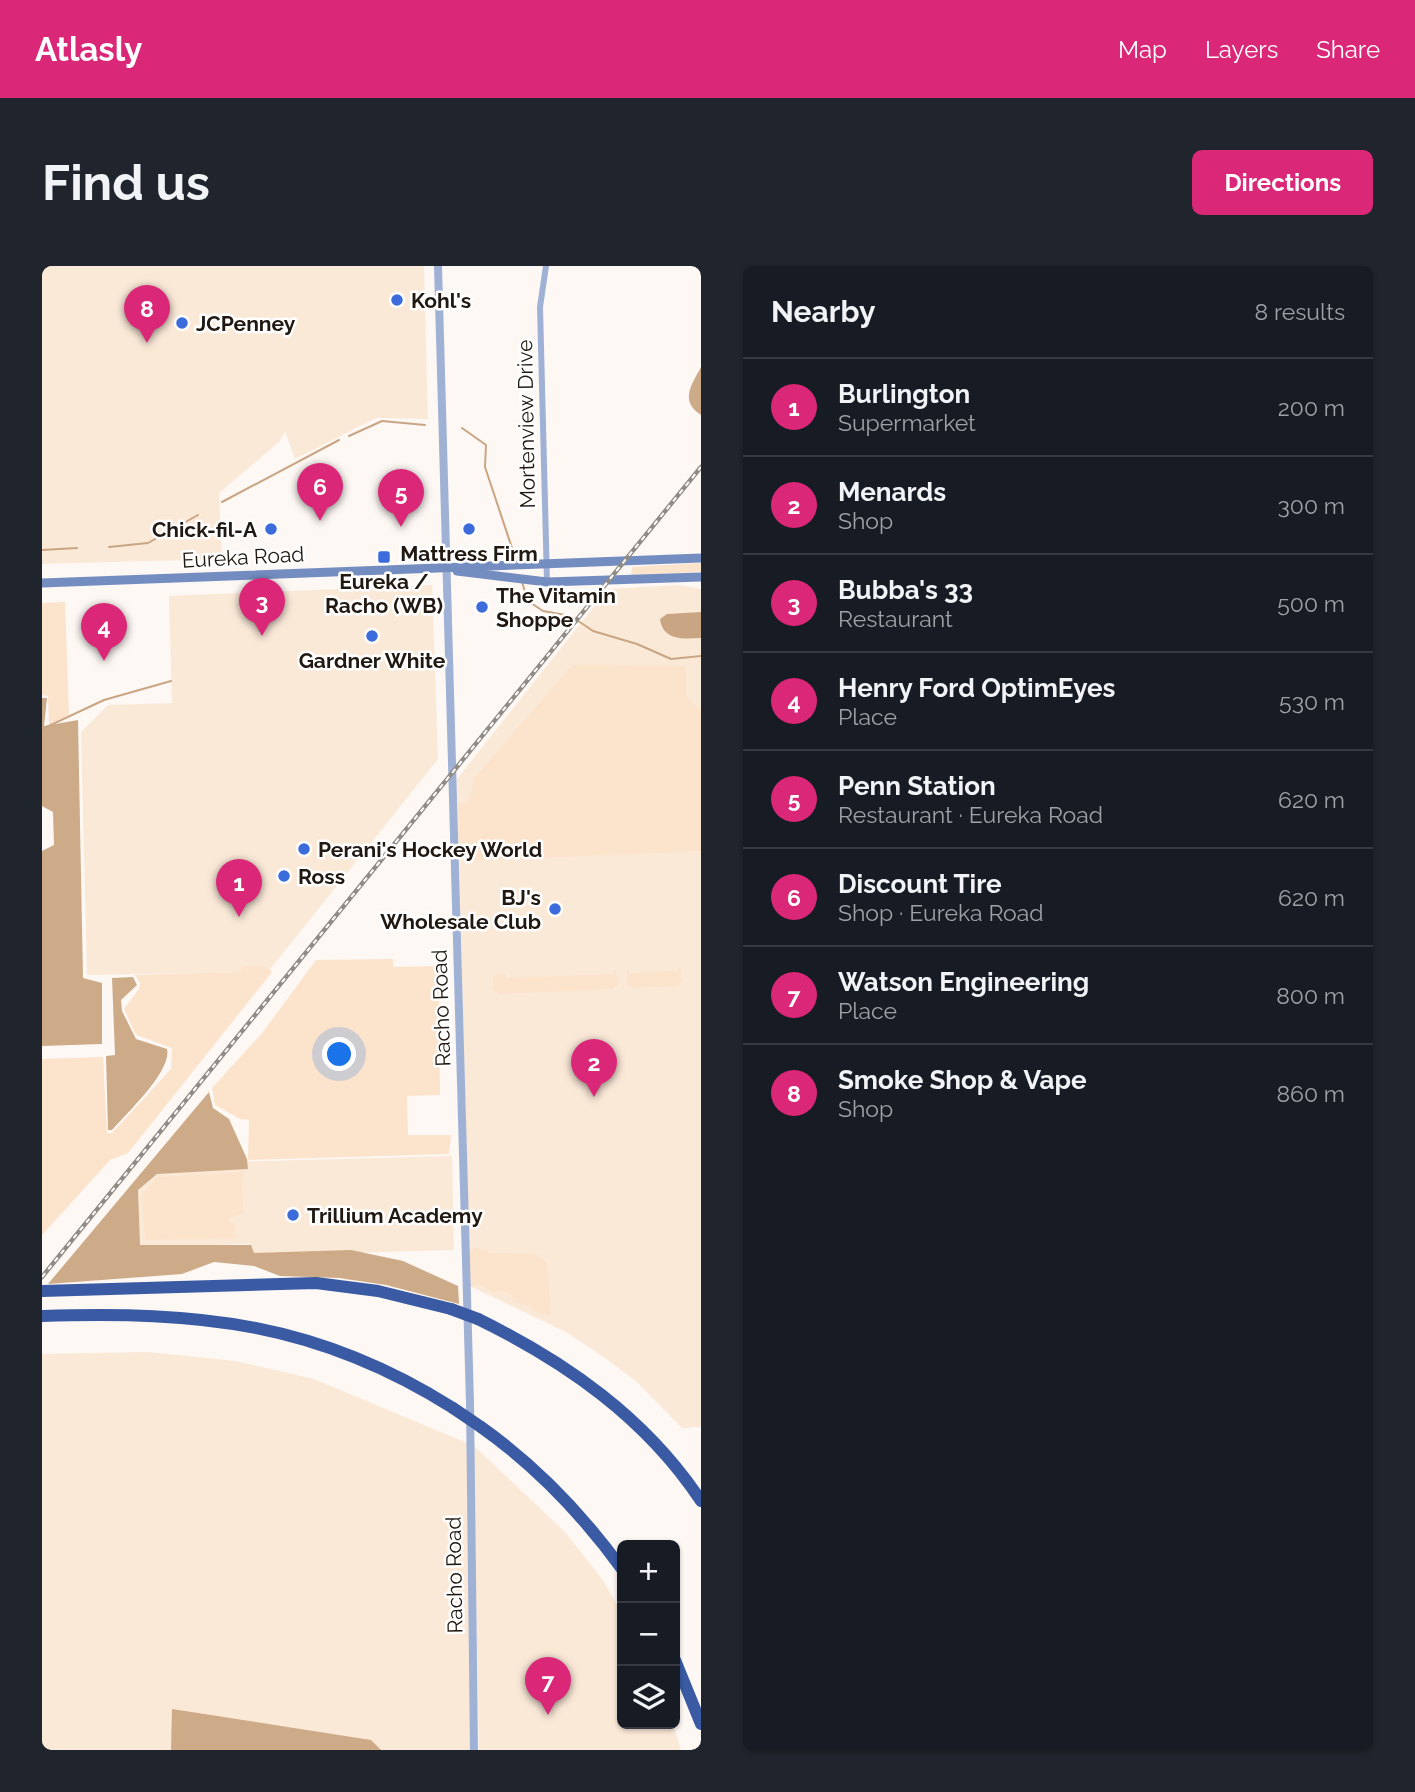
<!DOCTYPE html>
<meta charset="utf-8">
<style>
:root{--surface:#171b24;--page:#20242c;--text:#f1f3f6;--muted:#9ea1a6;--line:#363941;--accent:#db2777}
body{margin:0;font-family:Raleway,sans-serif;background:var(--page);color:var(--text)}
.controls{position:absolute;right:21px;bottom:21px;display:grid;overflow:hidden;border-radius:10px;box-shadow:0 2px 5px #0004}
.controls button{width:63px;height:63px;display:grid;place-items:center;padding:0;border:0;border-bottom:2px solid var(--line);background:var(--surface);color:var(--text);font:35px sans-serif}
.you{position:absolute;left:298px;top:789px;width:24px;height:24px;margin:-18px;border:5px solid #fff;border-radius:50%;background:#1a73e8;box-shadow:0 0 0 10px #1a73e833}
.badge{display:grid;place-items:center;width:46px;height:46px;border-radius:50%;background:var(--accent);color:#fff;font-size:23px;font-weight:700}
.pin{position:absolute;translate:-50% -58px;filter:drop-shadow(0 2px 4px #0008)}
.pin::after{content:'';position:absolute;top:37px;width:24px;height:21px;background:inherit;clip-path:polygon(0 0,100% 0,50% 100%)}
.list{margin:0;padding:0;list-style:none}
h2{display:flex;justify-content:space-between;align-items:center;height:91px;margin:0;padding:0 28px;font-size:30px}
h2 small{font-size:23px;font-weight:400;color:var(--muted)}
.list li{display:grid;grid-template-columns:46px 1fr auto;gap:21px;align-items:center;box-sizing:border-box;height:98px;padding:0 28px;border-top:2px solid var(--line)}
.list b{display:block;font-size:26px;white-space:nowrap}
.list p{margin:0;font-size:23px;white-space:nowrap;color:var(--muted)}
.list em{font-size:23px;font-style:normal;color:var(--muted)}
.icon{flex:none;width:38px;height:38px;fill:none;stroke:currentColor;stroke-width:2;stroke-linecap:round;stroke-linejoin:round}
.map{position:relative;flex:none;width:659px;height:1484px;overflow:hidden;border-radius:10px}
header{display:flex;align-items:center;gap:42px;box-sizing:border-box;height:98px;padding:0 35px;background:var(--accent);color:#fff}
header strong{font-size:33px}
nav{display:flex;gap:38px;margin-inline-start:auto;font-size:24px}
.intro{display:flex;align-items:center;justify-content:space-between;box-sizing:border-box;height:168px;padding:0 42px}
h1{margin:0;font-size:49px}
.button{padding:18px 32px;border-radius:10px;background:var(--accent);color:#fff;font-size:24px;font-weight:700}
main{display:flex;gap:42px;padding:0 42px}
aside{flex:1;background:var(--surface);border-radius:10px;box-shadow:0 2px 5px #0004}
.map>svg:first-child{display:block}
.built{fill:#fbe9d8}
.green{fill:#fbe3cc}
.forest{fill:#ceab88}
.water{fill:#c9a583}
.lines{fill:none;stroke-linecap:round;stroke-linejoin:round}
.stream{stroke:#c9a583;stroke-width:2}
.minor{stroke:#9fb1d5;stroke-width:6}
.tertiary{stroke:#9fb1d5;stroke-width:8}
.secondary{stroke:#748dc1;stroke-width:9}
.motorway{stroke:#3a5ba4;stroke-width:12}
.rail-casing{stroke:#918b85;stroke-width:4.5}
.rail{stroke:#fff;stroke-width:2;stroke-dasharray:5;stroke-linecap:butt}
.motorway-bridge{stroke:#3a5ba4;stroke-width:12}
.poi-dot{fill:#3c6cdc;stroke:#fff;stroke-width:2.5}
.labels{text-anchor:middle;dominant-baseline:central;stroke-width:5;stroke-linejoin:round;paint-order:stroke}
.poi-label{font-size:21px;font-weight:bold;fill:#211911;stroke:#fff;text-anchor:start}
.street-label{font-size:21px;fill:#211911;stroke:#fff}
</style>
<header>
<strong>Atlasly</strong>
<nav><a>Map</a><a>Layers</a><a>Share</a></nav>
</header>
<div class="intro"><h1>Find us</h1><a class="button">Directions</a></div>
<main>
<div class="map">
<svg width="659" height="1484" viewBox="0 0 659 1484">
<rect width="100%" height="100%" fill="#fdf8f4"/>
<g class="built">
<polygon points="0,0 382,0 386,153 334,152 253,193 243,165 237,176 177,227 180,293 0,298"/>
<polygon points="390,319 396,493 226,706 45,709 39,466 66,439 130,437 127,330"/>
<polygon points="637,319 659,323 659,1161 640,1162 595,1116 563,1092 524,1066 428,1020 415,513 566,323"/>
<polygon points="410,890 412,984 208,990 207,978 92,981 90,921 109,898"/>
<polygon points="106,1086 194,1095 272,1113 425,1177 430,1484 0,1484 0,1088"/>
<polygon points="431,1179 523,1266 560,1313 580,1347 580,1458 631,1458 639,1484 437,1484"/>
</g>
<g class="green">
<polygon points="659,297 659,306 589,309 590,301"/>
<polygon points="23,336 27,449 7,459 6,430 0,429 0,337"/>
<polygon points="530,399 644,400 644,430 659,445 659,585 424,595 417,590 416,536 423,538 429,529 431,514"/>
<polygon points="351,693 351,701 397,700 398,829 365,830 366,869 409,869 407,888 206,894 207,854 198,853 173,839 170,822 221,766 274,694"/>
<polygon points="201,700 223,700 230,706 86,887 68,894 0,969 0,793 61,791 65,867 70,867 129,803 130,782 94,769 82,743 97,723 98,717 93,709 198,706"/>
<polygon points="638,700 640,715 636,720 592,722 585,718 585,702 587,707 636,705"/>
<polygon points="573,703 577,718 571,723 457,728 451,723 451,711 454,708 464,708 464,712 572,708"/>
<polygon points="203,906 200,911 201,947 187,952 188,958 193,957 193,972 103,974 100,928 116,911"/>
<polygon points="433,981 449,987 495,988 505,997 509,1050 491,1045 488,1040 471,1035 470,1029 460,1025 451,1027 436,1017 428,1022 428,986"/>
</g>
<g class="forest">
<path d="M659 101V149C637 135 650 118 659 101Z"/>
<polygon points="0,432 5,432 2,460 36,454 41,712 60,717 60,778 0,780 0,585 12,579 11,546 0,540"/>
<path d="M91 711 95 719 79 734 80 745 94 773 125 783C130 805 85 847 70 864H66L64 790 73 789 70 712Z"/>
<polygon points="167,826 171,842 187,853 205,893 206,903 115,908 96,924 98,979 209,979 212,987 309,984 361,995 416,1020 417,1038 344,1019 297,1012 238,1010 212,1000 172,996 140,1008 6,1018"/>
<polygon points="130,1443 329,1474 339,1484 129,1484"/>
</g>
<path class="water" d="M659 346V372C642 373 621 375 618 353L625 348Z"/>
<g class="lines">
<g class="stream">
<polyline points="420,162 444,179 443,201 475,297"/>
<polyline points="307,170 340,155 383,159"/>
<polyline points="180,236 297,174"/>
<polyline points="67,281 106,277 156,249"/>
<polyline points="0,284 35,282"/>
<polyline points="480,316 486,335 501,345 529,350 551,365 595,378 629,393 659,390"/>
<polyline points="0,463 62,434 129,415"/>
</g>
<polyline class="minor" points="504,0 498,41 505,316"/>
<polyline class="tertiary" points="396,0 428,1137 432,1484"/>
<g class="secondary">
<polyline points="415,305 505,316 659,311"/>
<polyline points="0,317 659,292"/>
</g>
<g class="motorway">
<polyline points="0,1025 274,1017 336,1025 409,1043"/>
<path d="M0 1050C157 1045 275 1056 411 1142"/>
<path d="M436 1053C524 1096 604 1152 659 1235"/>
<path d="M439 1161C494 1200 540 1248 580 1303"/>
<polyline points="633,1394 659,1458"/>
</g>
<defs>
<polyline id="rail" points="0,1011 659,201"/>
</defs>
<use href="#rail" class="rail-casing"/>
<use href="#rail" class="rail"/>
<g class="motorway-bridge">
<polyline points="409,1043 436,1053"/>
<polyline points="411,1142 439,1161"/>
</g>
</g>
<g class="poi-dot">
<circle cx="355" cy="34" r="7"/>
<circle cx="140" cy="57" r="7"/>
<circle cx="229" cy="263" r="7"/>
<circle cx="427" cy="263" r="7"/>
<rect x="335" y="284" width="14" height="14" rx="3.5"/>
<circle cx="440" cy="341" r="7"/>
<circle cx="330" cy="370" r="7"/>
<circle cx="262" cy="583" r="7"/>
<circle cx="242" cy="610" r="7"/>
<circle cx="513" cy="643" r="7"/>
<circle cx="251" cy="949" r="7"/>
</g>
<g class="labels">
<g class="poi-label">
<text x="369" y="34">Kohl's</text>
<text x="154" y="57">JCPenney</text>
<text x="215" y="263" text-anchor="end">Chick-fil-A</text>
<text x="427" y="287" text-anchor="middle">Mattress Firm</text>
<text x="342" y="315" text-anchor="middle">Eureka /<tspan x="342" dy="24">Racho (WB)</tspan></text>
<text x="454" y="329">The Vitamin<tspan x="454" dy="24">Shoppe</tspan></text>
<text x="330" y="394" text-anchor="middle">Gardner White</text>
<text x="276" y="583">Perani's Hockey World</text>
<text x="256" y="610">Ross</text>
<text x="499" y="631" text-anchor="end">BJ's<tspan x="499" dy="24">Wholesale Club</tspan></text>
<text x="265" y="949">Trillium Academy</text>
</g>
<g class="street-label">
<text transform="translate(484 158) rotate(-91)">Mortenview Drive</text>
<text transform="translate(201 291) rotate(-3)">Eureka Road</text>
<text transform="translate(399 742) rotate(-92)">Racho Road</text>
<text transform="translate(412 1309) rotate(-91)">Racho Road</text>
</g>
</g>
</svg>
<div class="controls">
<button>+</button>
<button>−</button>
<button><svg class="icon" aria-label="layers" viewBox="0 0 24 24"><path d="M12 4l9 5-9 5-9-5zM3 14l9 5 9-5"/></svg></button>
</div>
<div class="you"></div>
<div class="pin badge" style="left:197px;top:651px">1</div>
<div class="pin badge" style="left:552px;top:831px">2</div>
<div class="pin badge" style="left:220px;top:370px">3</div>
<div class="pin badge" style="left:62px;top:395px">4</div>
<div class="pin badge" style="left:359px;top:261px">5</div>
<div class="pin badge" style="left:278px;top:255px">6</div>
<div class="pin badge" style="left:506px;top:1449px">7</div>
<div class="pin badge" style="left:105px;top:77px">8</div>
</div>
<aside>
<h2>Nearby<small>8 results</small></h2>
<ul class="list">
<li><span class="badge">1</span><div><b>Burlington</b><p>Supermarket</p></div><em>200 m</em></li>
<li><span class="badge">2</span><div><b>Menards</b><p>Shop</p></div><em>300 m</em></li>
<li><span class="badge">3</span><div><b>Bubba's 33</b><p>Restaurant</p></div><em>500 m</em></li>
<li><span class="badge">4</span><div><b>Henry Ford OptimEyes</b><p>Place</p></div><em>530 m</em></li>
<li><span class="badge">5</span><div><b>Penn Station</b><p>Restaurant · Eureka Road</p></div><em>620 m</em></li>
<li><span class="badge">6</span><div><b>Discount Tire</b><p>Shop · Eureka Road</p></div><em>620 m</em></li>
<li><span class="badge">7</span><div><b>Watson Engineering</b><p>Place</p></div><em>800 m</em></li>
<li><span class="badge">8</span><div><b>Smoke Shop &amp; Vape</b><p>Shop</p></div><em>860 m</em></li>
</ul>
</aside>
</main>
